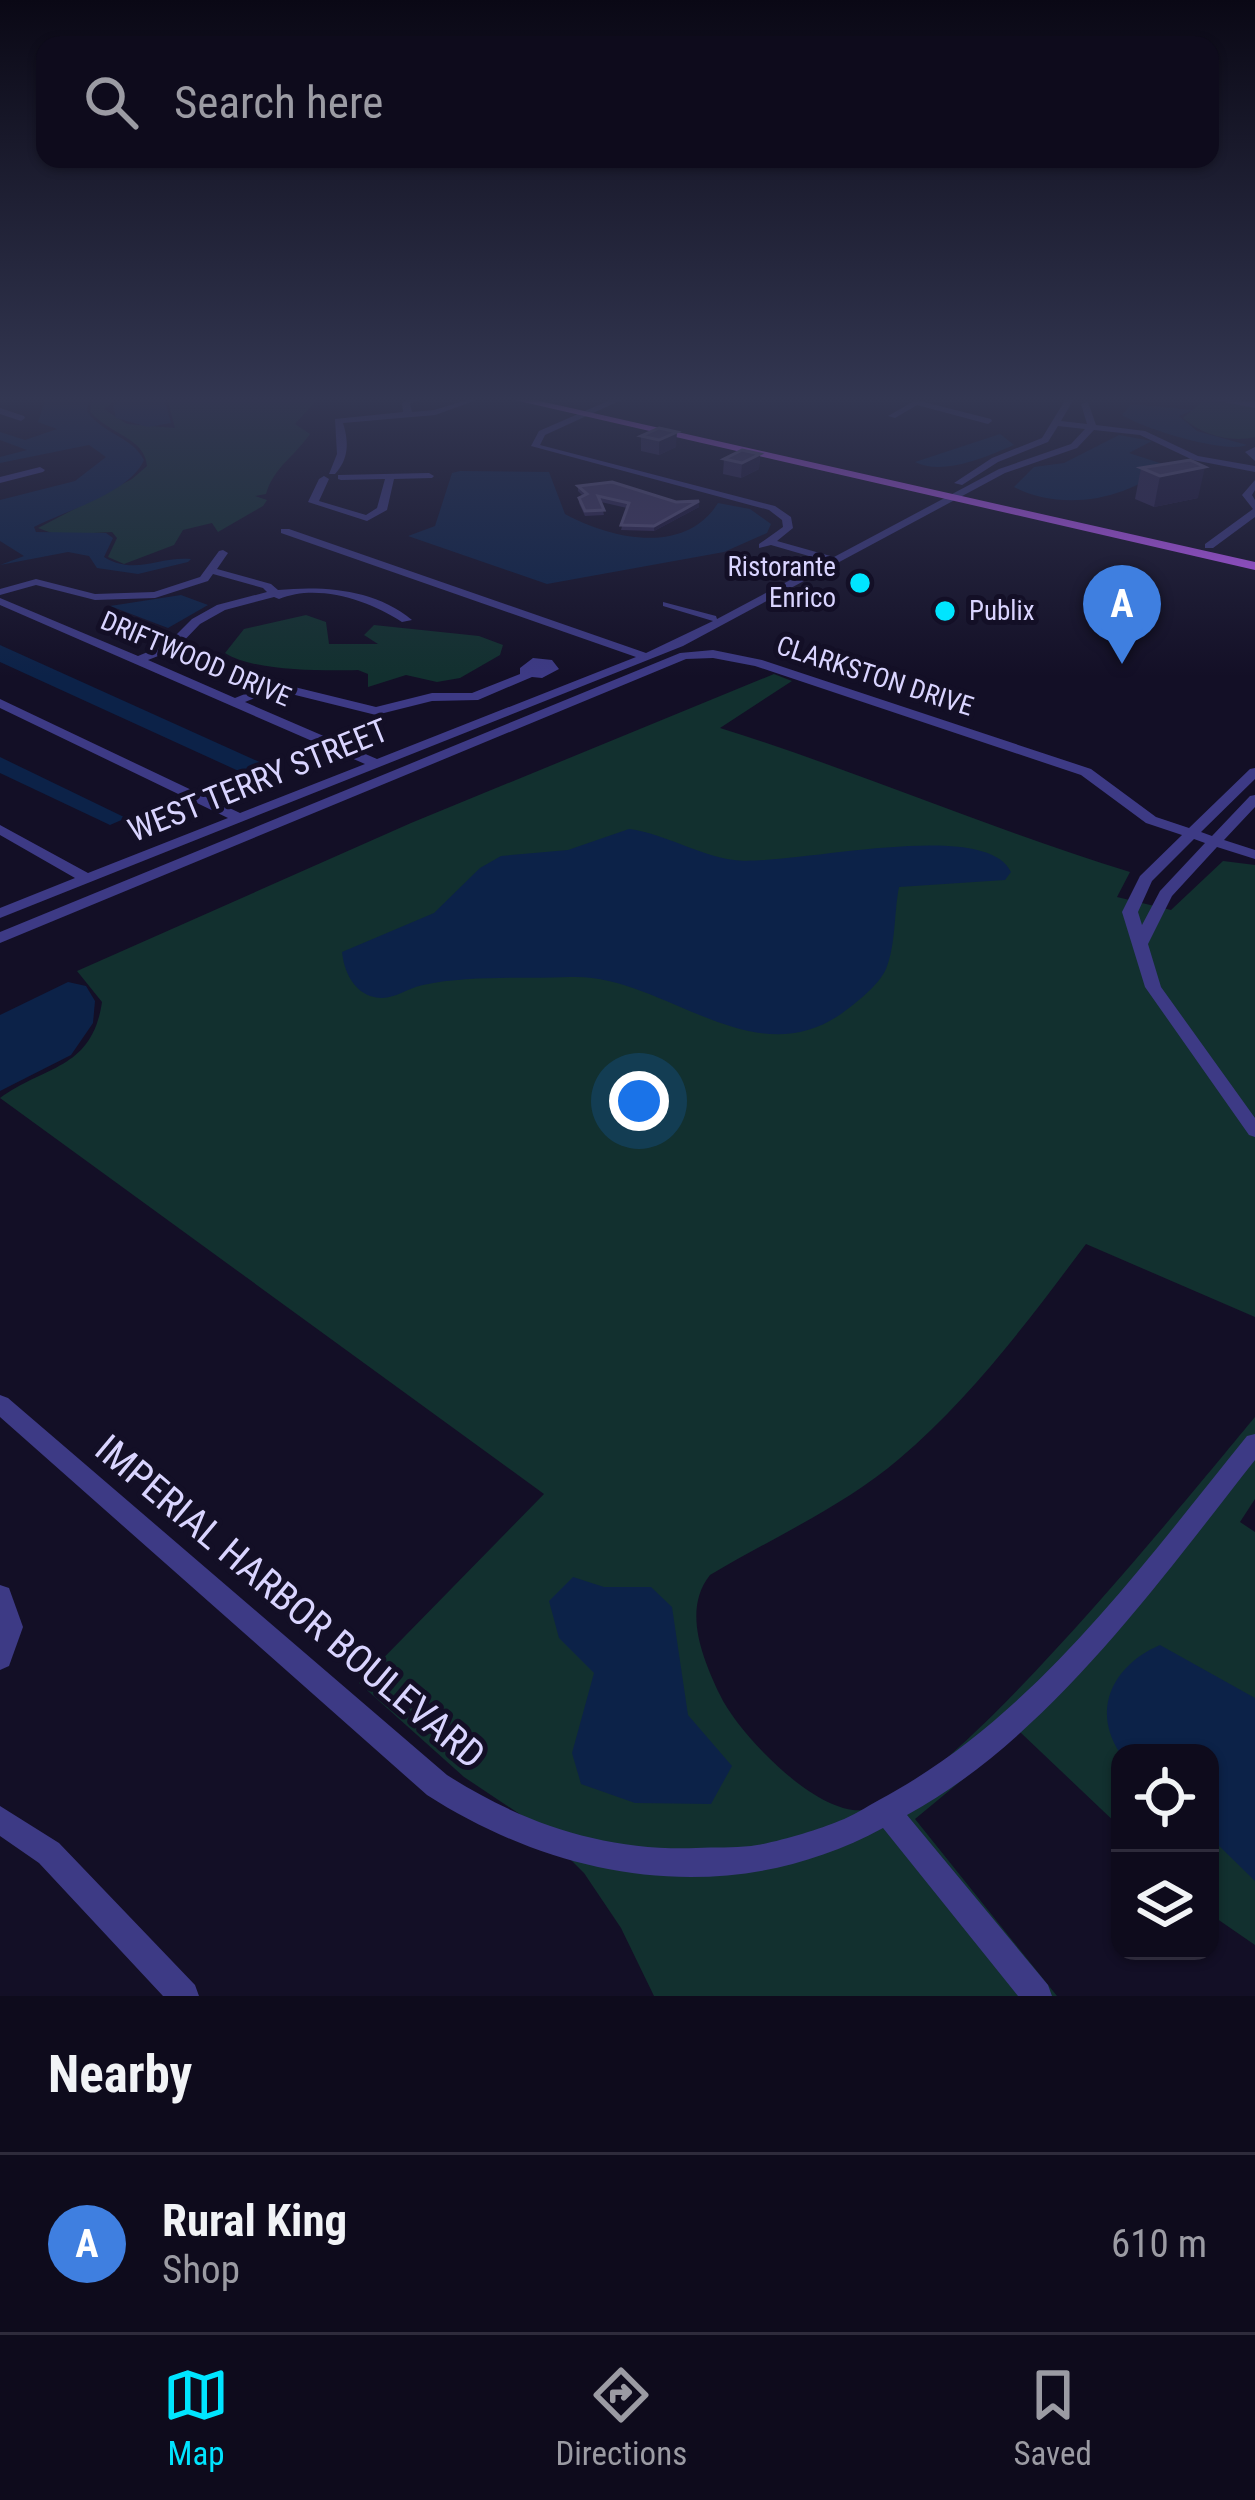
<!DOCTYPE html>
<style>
:root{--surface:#0e0b1c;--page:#1c1929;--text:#f1f3f6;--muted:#9b9ba3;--line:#2e2b3b;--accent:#00e5ff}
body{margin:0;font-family:"Roboto Condensed",sans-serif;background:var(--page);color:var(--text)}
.controls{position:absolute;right:36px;bottom:36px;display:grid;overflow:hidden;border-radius:24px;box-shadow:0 3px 9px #0004}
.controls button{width:108px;height:108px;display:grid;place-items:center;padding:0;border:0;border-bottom:3px solid var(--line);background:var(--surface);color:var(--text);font:60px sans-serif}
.you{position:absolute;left:639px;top:1101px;width:42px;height:42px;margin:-30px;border:9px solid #fff;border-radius:50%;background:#1a73e8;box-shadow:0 0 0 18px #1a73e833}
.badge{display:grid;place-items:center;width:78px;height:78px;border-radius:50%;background:var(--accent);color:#fff;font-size:39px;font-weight:700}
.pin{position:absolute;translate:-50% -99px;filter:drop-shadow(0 3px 6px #0008)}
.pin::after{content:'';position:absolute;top:63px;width:42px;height:36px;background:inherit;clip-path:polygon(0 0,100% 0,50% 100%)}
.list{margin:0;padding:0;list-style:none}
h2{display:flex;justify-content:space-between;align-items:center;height:156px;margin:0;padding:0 48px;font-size:51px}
h2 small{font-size:39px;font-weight:400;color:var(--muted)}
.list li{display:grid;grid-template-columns:78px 1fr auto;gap:36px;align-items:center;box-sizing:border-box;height:180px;padding:0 48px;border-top:3px solid var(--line)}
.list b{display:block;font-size:45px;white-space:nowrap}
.list p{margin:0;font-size:39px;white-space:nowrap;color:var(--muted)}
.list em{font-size:39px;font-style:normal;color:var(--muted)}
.icon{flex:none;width:66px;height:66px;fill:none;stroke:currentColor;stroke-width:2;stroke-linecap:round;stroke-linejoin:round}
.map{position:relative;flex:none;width:1255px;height:1996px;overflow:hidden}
.search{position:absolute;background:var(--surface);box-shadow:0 3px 9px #0004;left:36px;right:36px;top:36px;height:132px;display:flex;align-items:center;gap:30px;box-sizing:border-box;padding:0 42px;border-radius:24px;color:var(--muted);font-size:45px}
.sheet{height:336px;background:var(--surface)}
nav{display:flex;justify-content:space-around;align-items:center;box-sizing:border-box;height:168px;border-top:3px solid var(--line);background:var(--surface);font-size:33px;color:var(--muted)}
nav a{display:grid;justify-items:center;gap:6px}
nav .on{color:var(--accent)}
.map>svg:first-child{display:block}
.green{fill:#12302f}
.water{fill:#0c2248}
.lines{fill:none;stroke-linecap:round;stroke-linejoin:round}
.minor{fill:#3d3a85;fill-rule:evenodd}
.major{fill:#c25bff;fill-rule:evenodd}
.wall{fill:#312854}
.shaded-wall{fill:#1d163a}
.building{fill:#433a66;stroke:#5a527e;stroke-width:3}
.poi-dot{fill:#00e5ff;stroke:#130f26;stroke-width:4.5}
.labels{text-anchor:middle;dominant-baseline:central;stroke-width:10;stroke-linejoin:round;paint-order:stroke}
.far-poi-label{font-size:27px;fill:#d9d4ff;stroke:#130f26;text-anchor:end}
.far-street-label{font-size:27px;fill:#d9d4ff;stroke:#130f26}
.street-label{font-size:33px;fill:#d9d4ff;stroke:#130f26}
.near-street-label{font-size:39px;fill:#d9d4ff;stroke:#130f26}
</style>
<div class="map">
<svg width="1255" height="1996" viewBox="0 0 1255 1996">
<rect width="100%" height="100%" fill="#130f26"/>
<g class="green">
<path d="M93 397H119L104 409 127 424 175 428 167 397 318 399 295 424 310 434C294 457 274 467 266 494L255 496 267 500 263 506 218 532 212 523 183 530 174 545 124 564 108 557 117 538 112 532 57 535 38 528 132 479 147 466C145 437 106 433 90 411Z"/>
<path d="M1207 398 1255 407V437C1231 443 1202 435 1183 418Z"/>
<path d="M306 615 326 622 329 644H378L364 635 374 625 479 636 503 645 500 655 460 678 437 682 406 675 368 687V674L358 670C323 671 252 671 225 653L244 629Z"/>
<path d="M774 674 792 681 720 728C858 771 992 830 1130 872L1117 897 1171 910 1223 861 1255 865V1317L1086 1244C1029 1320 972 1397 899 1459 844 1506 772 1538 710 1575 682 1610 703 1659 720 1695 739 1735 817 1816 864 1810 946 1799 1193 1491 1255 1417V1499L1240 1522 1255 1532V1945L1210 1914V1753H1120V1827L1020 1732 915 1819 1057 1996H654L621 1928 584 1873 536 1825 464 1777 359 1683 544 1494 0 1098C45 1065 92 1070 102 1002L77 971 411 823Z"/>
</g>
<g class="water">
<path d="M46 397H90L87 411C102 434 132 436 144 460 130 493 65 511 34 527L36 532 106 533 113 538 104 557C136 576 158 556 191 559L188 562 138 574 97 568 89 556 68 552 0 565 24 556 0 541V500L75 481 106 457 89 445 0 463V457L27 450 0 440V432L25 440 57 429 38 422Z"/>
<polygon points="125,397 164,397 171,423 148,427 116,418 113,406"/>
<path d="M1131 404 1193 410 1179 416 1197 431 1247 445C1225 454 1144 429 1122 415Z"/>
<path d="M1000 434 1014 445C986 457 943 476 915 462Z"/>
<path d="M1119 435 1152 441 1129 453 1166 465C1129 500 1061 512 1014 487L1034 467 1064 463Z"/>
<path d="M460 471 549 472 565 514C611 539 685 556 718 503L750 509 771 524 767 533 724 552 547 584 408 536 435 526 452 473Z"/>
<polygon points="181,595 208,605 168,628 110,606"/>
<polygon points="0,645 264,764 243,773 0,662"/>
<polygon points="0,757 126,818 110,825 0,773"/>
<path d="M629 829C666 834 697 855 734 860 789 867 985 816 1011 872L1005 880 899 887C894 912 896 945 886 969 879 985 855 1004 841 1014 750 1077 663 973 570 977 522 979 470 975 423 985 403 989 392 1003 370 996 352 989 344 970 342 952L434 913 480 868 501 856 568 850Z"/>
<polygon points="68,982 86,986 95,1001 93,1023 71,1055 0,1091 0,1015"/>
<polygon points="573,1577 604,1587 651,1587 672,1607 688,1715 732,1766 711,1804 635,1803 581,1784 572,1753 594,1673 559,1638 549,1601"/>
<path d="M1160 1645 1255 1698V1881L1210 1837V1753H1120C1090 1708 1115 1664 1160 1645Z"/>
</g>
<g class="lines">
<g class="minor">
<path d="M412 397H424L410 404 412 412 434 410 470 399 474 401 435 415 343 423C349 442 349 459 335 474H329L337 454 335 419 403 412 402 403Z"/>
<path d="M617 397H628L545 435 540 445 775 506 791 517 793 528 777 541 834 557 999 469 1071 444 1085 429 1058 426 1048 442 998 462 962 485 954 483 992 458 1042 438 1067 397H1075L1061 421 1087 424 1081 404 1088 402 1096 425 1145 431 1198 456 1255 466V472L1193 460 1140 435 1094 430 1077 448 1005 473 683 646 0 918V908L75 878 0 835V825L88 873 228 818 0 708V699L240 813 365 764 0 605V598L138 656 167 644 192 619 217 605 267 592 263 588 213 574 208 581 155 598 95 600 36 585 0 595V589L36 579 95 594 154 592 200 577 219 551 223 550 228 553 217 569 271 584 278 590C325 586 374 589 412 620L402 622C369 600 317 583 279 599L274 597 225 610 200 624 176 649 148 660 235 698 274 682 376 707 432 693H472L520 674V668L533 658 552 660 559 669 542 678 532 677 478 700 432 701 376 715 275 690 245 702 377 759 636 657 281 533V529H289L646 653 713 621 663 606V602L716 616 717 619 826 561 771 545 759 548V544L783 527 782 520 769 510 531 446 539 431Z"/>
<polygon points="1205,397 1255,402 1255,408 1209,399"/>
<polygon points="916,400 991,419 992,421 988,424 917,405 895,418 888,416"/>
<polygon points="0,408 24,416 25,418 21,421 0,414"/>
<polygon points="1255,447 1255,461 1245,452"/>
<polygon points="40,467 45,470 43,472 0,483 0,477"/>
<polygon points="429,473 434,476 432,478 394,479 387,510 367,521 308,502 319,479 324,476 329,479 319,501 366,515 377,508 385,479 341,480 338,479 338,475"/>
<polygon points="1255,480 1255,490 1252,495 1255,500 1255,517 1213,548 1205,548 1205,544 1253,509 1242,495"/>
<path d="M713 650 762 660 1091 769 1156 817 1189 828 1250 769 1255 768V779L1201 832 1212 836 1250 796 1255 795V807L1224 840 1255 850V859L1217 847 1172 896 1148 944 1161 987 1255 1118V1137L1249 1135 1145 987 1122 912 1140 876 1182 835 1146 823 1081 775 755 666 713 658 686 659 0 943V932L680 653ZM1194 839 1205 843 1160 891 1142 925 1138 912 1152 881Z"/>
<path d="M0 1395 8 1398 447 1775C524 1824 605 1851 696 1848 715 1847 733 1848 751 1846 774 1843 818 1830 839 1821 853 1816 866 1807 879 1800 1033 1718 1140 1568 1247 1436L1255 1434V1460C1158 1583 1047 1739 907 1815L1048 1985 1052 1996H1018L883 1828C734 1909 566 1884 427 1795L0 1417Z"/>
<polygon points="0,1585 9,1588 23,1627 9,1666 0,1670"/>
<polygon points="0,1806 59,1843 195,1985 199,1996 163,1996 39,1863 0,1836"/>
</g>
<polygon class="major" points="502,397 522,397 1255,562 1255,570"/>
</g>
<g class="wall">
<polygon points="659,428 676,447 659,455 641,451 641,436"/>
<polygon points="760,454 759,469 741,478 723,474 724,459"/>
<polygon points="1190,460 1198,498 1154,507 1135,499 1141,468"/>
<polygon points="578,486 676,502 699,501 699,507 654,531 621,530 627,508 601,502 604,515 585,516 579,503 579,498 583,496 578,491"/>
</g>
<g class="shaded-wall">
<polygon points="677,432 676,447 659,455 659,440"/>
<polygon points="760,454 759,469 741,478 742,463"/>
<polygon points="1205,467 1198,498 1154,507 1160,476"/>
<polygon points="699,501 699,507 654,531 654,526"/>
</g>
<g class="building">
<polygon points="659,428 677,432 659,440 641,436"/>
<polygon points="742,450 760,454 742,463 724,459"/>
<polygon points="1190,460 1205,467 1160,476 1141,468"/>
<polygon points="612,482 676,502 699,501 654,526 621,525 629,503 598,496 604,510 585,511 579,498 587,494 578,486"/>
</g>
<linearGradient id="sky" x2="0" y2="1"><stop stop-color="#0a0815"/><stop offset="0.59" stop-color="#333752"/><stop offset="1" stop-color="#333752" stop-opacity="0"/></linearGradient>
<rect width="1255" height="677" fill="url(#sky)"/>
<g class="poi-dot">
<circle cx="860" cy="583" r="12"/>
<circle cx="945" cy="611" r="12"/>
</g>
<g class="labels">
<g class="far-poi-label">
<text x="836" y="567">Ristorante<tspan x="836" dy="31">Enrico</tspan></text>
<text x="969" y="611" text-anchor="start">Publix</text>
</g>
<g class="far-street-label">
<text transform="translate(196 659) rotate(23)">DRIFTWOOD DRIVE</text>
<text transform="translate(875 676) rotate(18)">CLARKSTON DRIVE</text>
</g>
<g class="street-label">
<text transform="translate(258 780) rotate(-22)">WEST TERRY STREET</text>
</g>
<g class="near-street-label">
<text transform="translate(290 1602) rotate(40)">IMPERIAL HARBOR BOULEVARD</text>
</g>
</g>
</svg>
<div class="controls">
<button><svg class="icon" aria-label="locate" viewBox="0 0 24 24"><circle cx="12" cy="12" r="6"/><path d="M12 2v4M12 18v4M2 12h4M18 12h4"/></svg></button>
<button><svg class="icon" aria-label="layers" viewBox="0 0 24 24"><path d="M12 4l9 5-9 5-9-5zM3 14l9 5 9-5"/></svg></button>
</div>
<div class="you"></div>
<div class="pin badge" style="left:1122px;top:664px;background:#3f7fe0">A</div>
<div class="search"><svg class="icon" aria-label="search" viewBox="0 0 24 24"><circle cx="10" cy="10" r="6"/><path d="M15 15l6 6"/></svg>Search here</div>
</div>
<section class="sheet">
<h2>Nearby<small></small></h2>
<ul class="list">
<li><span class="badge" style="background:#3f7fe0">A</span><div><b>Rural King</b><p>Shop</p></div><em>610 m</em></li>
</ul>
</section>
<nav>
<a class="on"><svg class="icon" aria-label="map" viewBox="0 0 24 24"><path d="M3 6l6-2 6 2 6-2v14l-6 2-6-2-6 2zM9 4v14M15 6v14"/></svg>Map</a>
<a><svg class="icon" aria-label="directions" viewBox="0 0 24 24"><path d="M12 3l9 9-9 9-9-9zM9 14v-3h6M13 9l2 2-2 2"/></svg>Directions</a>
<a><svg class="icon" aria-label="saved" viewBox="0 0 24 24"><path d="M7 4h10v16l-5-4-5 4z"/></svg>Saved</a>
</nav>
